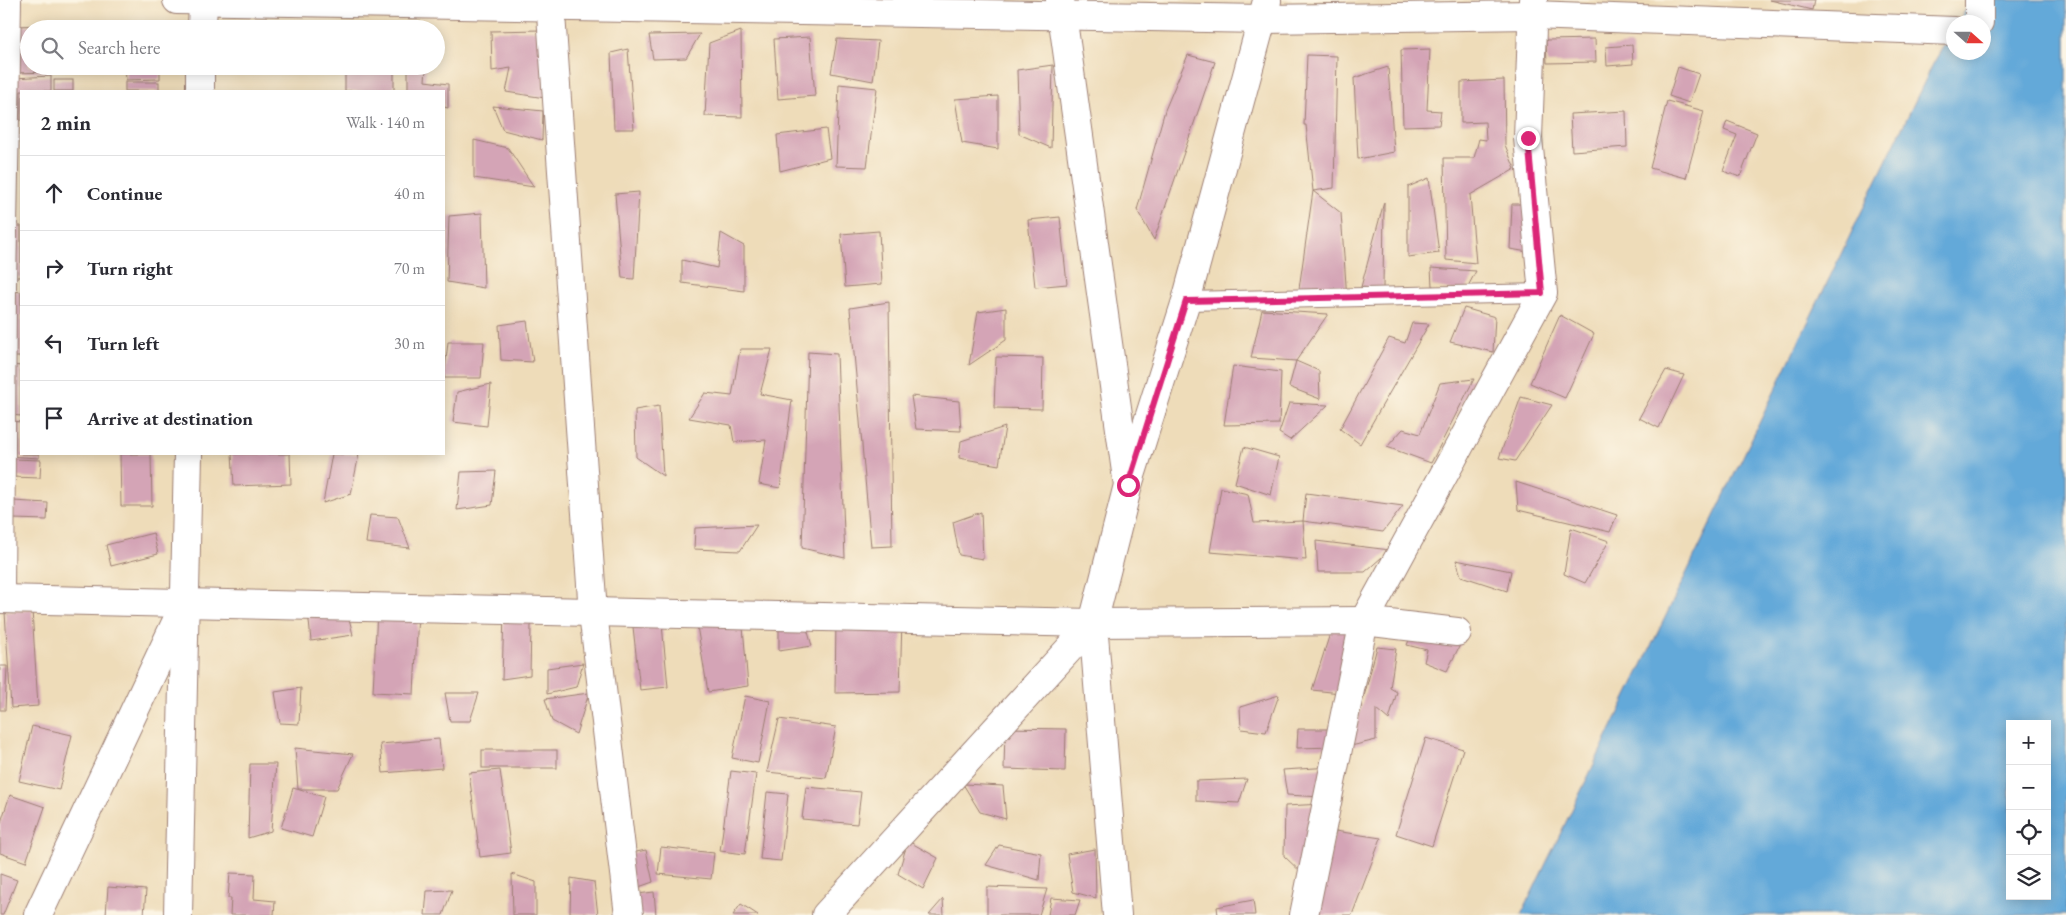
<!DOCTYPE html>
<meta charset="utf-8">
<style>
:root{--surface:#fff;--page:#f7f7f7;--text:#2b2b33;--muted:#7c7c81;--line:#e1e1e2}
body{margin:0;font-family:"EB Garamond",serif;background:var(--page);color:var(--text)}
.controls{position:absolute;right:15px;bottom:15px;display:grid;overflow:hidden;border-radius:0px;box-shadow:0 2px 12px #0003}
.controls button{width:45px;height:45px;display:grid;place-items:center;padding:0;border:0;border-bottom:1px solid var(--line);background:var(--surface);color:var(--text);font:25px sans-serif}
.compass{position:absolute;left:1946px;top:15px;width:45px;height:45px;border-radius:50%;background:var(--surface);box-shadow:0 2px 12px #0003;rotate:111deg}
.stop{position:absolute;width:15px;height:15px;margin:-11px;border:4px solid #db2777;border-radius:50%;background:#fff}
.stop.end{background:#db2777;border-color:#fff;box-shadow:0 1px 5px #0008}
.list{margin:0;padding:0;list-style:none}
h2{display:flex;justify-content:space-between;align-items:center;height:65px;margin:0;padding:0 20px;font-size:21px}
h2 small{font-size:16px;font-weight:400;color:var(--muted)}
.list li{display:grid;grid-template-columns:32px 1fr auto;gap:15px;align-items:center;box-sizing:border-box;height:75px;padding:0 20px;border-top:1px solid var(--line)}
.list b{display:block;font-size:19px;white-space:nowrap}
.list em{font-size:16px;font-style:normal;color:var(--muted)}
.icon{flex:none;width:28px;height:28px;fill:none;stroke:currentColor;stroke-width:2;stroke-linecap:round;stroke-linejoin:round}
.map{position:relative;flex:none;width:2066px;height:915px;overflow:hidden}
.search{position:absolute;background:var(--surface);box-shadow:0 2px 12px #0003;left:20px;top:20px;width:425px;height:55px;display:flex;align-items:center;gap:12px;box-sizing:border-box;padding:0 18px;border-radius:28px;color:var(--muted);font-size:19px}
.panel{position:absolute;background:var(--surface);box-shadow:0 2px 12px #0003;left:20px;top:90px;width:425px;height:365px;border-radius:0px}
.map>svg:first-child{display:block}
.water{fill:#63a9d9;stroke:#566482;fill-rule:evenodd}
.building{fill:#d4a4b6}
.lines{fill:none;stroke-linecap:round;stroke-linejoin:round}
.lane-casing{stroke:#9c7e72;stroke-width:20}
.street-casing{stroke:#9c7e72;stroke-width:30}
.lane{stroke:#fff;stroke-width:18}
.street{stroke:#fff;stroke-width:28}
.route{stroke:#db2777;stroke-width:6}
</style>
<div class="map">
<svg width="2066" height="915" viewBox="0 0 2066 915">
<rect width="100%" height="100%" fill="#fcf5e5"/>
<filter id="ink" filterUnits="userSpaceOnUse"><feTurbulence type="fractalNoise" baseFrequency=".02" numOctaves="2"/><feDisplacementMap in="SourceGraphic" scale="10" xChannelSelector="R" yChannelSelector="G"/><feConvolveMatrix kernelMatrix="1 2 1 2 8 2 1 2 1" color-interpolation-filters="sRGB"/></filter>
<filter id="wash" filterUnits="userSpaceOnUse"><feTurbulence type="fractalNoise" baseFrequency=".0096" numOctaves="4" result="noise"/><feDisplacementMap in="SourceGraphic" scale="20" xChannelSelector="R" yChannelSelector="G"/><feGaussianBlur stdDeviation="1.12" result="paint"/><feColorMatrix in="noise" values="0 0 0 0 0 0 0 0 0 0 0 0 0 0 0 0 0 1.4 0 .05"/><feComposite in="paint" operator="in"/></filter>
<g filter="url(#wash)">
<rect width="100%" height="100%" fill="#eedcb9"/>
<path class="water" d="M1972 0H2066V915H1521L1933 64 1953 30 1954 52H1984V22H1958ZM2010 724H2047V896H2010Z"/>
<g id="blocks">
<g class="building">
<polygon points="1770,0 1814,0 1812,10"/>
<polygon points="159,24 160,29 126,29 126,25"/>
<polygon points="51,25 52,29 29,29 29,66 52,66 52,72 14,73 13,26"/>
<polygon points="122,25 122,29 79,29 79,26"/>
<polygon points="541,30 545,98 506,92 511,68 492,71 491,31"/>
<polygon points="741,31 742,117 705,116 709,43"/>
<polygon points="700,34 686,58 653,59 649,35"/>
<polygon points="810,37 815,96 778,99 774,39"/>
<polygon points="837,39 878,41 873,81 831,73"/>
<polygon points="1595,39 1596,62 1547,63 1546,40"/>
<polygon points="1632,45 1633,64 1607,66 1606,47"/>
<polygon points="628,49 634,129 614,129 611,53"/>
<polygon points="1430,49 1427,110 1441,111 1439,125 1403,126 1401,50"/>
<polygon points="1188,55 1215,62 1154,240 1137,210 1165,110"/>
<polygon points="1307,55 1337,56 1334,188 1313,191 1341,213 1347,299 1298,296 1313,191 1306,125 1304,125"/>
<polygon points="1053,65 1051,148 1019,134 1017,70"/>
<polygon points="125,66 160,66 160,79 126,80"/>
<rect x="345" y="66" width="49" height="25"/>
<polygon points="408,66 426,66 425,81 448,84 448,108 444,107 444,91 408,91"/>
<polygon points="1388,67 1394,152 1358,159 1354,78"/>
<polygon points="1678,67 1699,74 1689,103 1669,96"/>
<polygon points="51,76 51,91 21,91 21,120 15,120 13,78"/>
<rect x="54" y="80" width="19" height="11"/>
<polygon points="1504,80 1505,145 1515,169 1470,195 1476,263 1446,260 1444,158 1474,158 1479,139 1486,140 1485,122 1461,123 1461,82"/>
<rect x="125" y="82" width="34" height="9"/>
<polygon points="839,84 877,88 867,167 836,166"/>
<polygon points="998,96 998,149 962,143 955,99"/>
<polygon points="1667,101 1704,111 1686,178 1650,168"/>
<polygon points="493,106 543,111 542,140 503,130"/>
<polygon points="1626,111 1627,147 1572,151 1570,114"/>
<polygon points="1727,121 1757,133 1740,177 1723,171 1737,135 1724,130"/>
<polygon points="826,129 830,158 780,171 777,135"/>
<polygon points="474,140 508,148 534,187 474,178"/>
<polygon points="1429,178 1439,253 1408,257 1408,187"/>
<polygon points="639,192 634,279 622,278 615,194"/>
<polygon points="1384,202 1383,289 1361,287"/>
<polygon points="1512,204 1539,204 1534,253 1510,249"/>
<polygon points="482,213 484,288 447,282 449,216"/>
<polygon points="1060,217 1067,284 1035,287 1028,220"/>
<polygon points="12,226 21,226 21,277 13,277"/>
<polygon points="879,231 882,284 845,287 841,234"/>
<polygon points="721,233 744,246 744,291 682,283 682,260 717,268"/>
<polygon points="1431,268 1476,271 1465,292 1432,286"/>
<polygon points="14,291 21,292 21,357 11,357"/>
<polygon points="889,302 892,546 871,547 850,308"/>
<polygon points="1006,308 1006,340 969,365 978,312"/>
<polygon points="1464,308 1495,317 1493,352 1450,342"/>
<polygon points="1262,310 1328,314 1296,361 1251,358"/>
<polygon points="1560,315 1594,334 1565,398 1530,383"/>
<polygon points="527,321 533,362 501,360 499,325"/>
<polygon points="1412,323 1429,324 1360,444 1340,429 1389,338 1405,343"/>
<polygon points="448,342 484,342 481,378 444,378"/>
<polygon points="740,349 772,349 760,394 792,400 780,488 759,484 766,440 734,442 731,425 689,418 705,393 732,396"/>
<polygon points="808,352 837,354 845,558 802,548"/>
<polygon points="996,357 1043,358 1042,409 994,408"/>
<polygon points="1296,361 1319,371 1320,399 1289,387"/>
<polygon points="12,365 21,366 21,416 10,415"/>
<polygon points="1233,366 1281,372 1279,424 1224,425"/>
<polygon points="1666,370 1684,375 1659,428 1639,418"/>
<polygon points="1474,379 1431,463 1387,447 1403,429 1420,434 1440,383"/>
<polygon points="491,384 487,426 453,422 457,392"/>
<polygon points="911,396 959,401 961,431 916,429"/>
<polygon points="1521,397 1552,405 1515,461 1499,458"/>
<polygon points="1289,403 1328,405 1290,440 1279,433"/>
<polygon points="659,406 663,476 636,457 635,410"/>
<polygon points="9,421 21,422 21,454 39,454 39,458 7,456"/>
<polygon points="1005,427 999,465 959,458 961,441"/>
<polygon points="1244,447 1279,457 1271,495 1235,483"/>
<polygon points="120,454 151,454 152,506 121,506"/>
<polygon points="232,454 290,454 291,484 234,486"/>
<polygon points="332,454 359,454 351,494 323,503"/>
<polygon points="13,459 41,460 40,478 12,477"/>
<polygon points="496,471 492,505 457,510 461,472"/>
<polygon points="1516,482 1617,515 1610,532 1518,510"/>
<polygon points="1221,488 1248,494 1254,523 1303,521 1306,560 1210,552"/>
<polygon points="1306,493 1403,506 1383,532 1303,521"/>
<polygon points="13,501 48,503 47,520 13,519"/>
<polygon points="981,512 983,559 959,555 953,522"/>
<polygon points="370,515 398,517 410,548 366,543"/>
<polygon points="757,525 740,551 694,549 695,528"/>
<polygon points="1571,528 1609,541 1585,583 1564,574"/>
<polygon points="153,533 158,554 111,566 106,545"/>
<polygon points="1316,541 1390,550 1365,572 1318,572"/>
<polygon points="1456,560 1511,571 1507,591 1461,576"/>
<polygon points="32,610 38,706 11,708 5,612"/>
<polygon points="347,610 353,635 311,641 308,611"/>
<polygon points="377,610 418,612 414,694 373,692"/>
<polygon points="540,612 531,626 530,675 502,679 504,613"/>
<polygon points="661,614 668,687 640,690 632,618"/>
<polygon points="742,615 748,686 708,692 696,620"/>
<polygon points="804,618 812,646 779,651 779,624"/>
<polygon points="902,619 900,692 835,693 836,620"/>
<polygon points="1334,621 1367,628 1350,694 1312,690"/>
<polygon points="1416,623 1464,637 1447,671 1424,662 1427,650 1407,645"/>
<polygon points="1377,647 1396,649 1390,688 1397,692 1389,720 1376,709 1376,740 1351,746"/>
<polygon points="583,663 576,687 547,694 547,668"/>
<polygon points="0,666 7,666 5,710 0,710"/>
<polygon points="301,688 299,724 280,723 275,692"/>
<polygon points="445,693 479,693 470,721 450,721"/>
<polygon points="589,693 576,734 552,721 545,699"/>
<polygon points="1279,695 1266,732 1241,729 1240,707"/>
<polygon points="745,696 770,701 758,763 732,758"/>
<polygon points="779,719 836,727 826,778 767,772"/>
<polygon points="32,726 72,735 59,790 19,781"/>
<polygon points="1005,728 1066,729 1065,771 1004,769"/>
<polygon points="1298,729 1340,729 1336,747 1297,748"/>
<polygon points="1426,738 1463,749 1432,846 1396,834"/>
<polygon points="439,739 442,768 383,773 380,744"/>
<polygon points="295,748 353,754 337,789 298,789"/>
<rect x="482" y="750" width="75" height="18"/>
<polygon points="250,764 276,764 271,831 248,838"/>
<polygon points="1331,767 1322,797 1287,795 1283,770"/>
<polygon points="500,770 511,853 480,857 469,773"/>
<polygon points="731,771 756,774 745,854 720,851"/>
<polygon points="1247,779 1239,803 1196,801 1196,781"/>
<polygon points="963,784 1003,786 1006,819 980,812"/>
<polygon points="806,787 861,792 857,824 802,819"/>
<polygon points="293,788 324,797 312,837 281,828"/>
<polygon points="767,792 788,794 781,861 760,859"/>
<polygon points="10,795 45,807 26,862 0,853 0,825"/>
<polygon points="1323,804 1306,877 1284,856 1285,806"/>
<polygon points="1335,831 1381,838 1352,915 1316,915"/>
<polygon points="908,841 938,858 923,889 898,874"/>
<polygon points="999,845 1041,853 1039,880 986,865"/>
<polygon points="661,847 714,853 711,879 658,874"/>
<polygon points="1095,849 1096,898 1073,892 1067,854"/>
<polygon points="646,850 653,882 633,889 622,855"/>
<polygon points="230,873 255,874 254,899 275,901 274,915 230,915 231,898 228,898"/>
<polygon points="0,874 17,880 3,915 0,915"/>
<polygon points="512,874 536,882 536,915 513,915"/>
<polygon points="571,878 594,882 598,915 570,913"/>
<polygon points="108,887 146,890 144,915 106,915"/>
<polygon points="987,887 1047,889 1039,915 987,915"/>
<polygon points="452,890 443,915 425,915 427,891"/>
<polygon points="654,892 656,915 632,915 629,895"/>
<polygon points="1051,898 1080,900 1075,915 1048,915"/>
<polygon points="943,899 944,915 929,915"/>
<polygon points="1253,900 1255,915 1218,915 1217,907"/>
<polygon points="741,904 758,915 733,915"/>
</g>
</g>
</g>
<g filter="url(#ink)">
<use href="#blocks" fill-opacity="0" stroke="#9c7e72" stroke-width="1"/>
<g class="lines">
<defs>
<polyline id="lane" points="1186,301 1543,293"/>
<g id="street">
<polyline points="177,0 1262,19 1533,15 1954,31"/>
<polyline points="550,0 593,613 629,915"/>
<polyline points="1060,0 1127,479"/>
<polyline points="1979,0 1979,22"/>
<polyline points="202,29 203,0"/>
<polyline points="200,91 200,66"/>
<polyline points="0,599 1093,623 1364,621 1457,632"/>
<polyline points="0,599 2,286 7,0"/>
<polyline points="1093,623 1117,915"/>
<polyline points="38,915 180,614"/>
<polyline points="178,915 188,454"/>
<polyline points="826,915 1093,623 1128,485 1186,301 1267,1"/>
<polyline points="1304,915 1364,621 1543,293 1528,138 1533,0"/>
</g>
</defs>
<use href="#lane" class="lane-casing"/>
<use href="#street" class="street-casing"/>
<use href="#lane" class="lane"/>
<use href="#street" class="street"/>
</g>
</g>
<g class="lines" filter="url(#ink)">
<polyline class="route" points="1128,485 1186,301 1542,293 1528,138"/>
</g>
</svg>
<div class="controls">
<button>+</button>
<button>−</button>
<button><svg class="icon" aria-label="locate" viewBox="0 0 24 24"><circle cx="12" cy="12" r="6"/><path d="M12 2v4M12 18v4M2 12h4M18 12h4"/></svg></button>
<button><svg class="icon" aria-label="layers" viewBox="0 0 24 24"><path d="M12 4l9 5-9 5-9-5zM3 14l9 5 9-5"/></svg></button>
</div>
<svg class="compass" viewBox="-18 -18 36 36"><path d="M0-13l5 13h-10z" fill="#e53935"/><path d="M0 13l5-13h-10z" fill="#7c7c81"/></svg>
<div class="stop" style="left:1128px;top:485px"></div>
<div class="stop end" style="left:1528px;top:138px"></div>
<div class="search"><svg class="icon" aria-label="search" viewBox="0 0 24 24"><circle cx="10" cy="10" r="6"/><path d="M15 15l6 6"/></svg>Search here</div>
<section class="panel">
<h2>2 min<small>Walk · 140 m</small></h2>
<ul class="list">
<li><svg class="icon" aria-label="ahead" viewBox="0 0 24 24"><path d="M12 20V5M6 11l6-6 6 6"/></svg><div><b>Continue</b></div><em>40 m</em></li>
<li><svg class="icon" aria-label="right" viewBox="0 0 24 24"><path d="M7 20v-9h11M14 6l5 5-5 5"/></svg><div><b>Turn right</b></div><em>70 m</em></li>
<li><svg class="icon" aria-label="left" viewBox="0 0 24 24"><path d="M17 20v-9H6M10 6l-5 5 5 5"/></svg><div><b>Turn left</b></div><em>30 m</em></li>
<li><svg class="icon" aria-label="arrive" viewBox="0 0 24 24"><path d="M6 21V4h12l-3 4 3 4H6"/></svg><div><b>Arrive at destination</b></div></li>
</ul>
</section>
</div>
